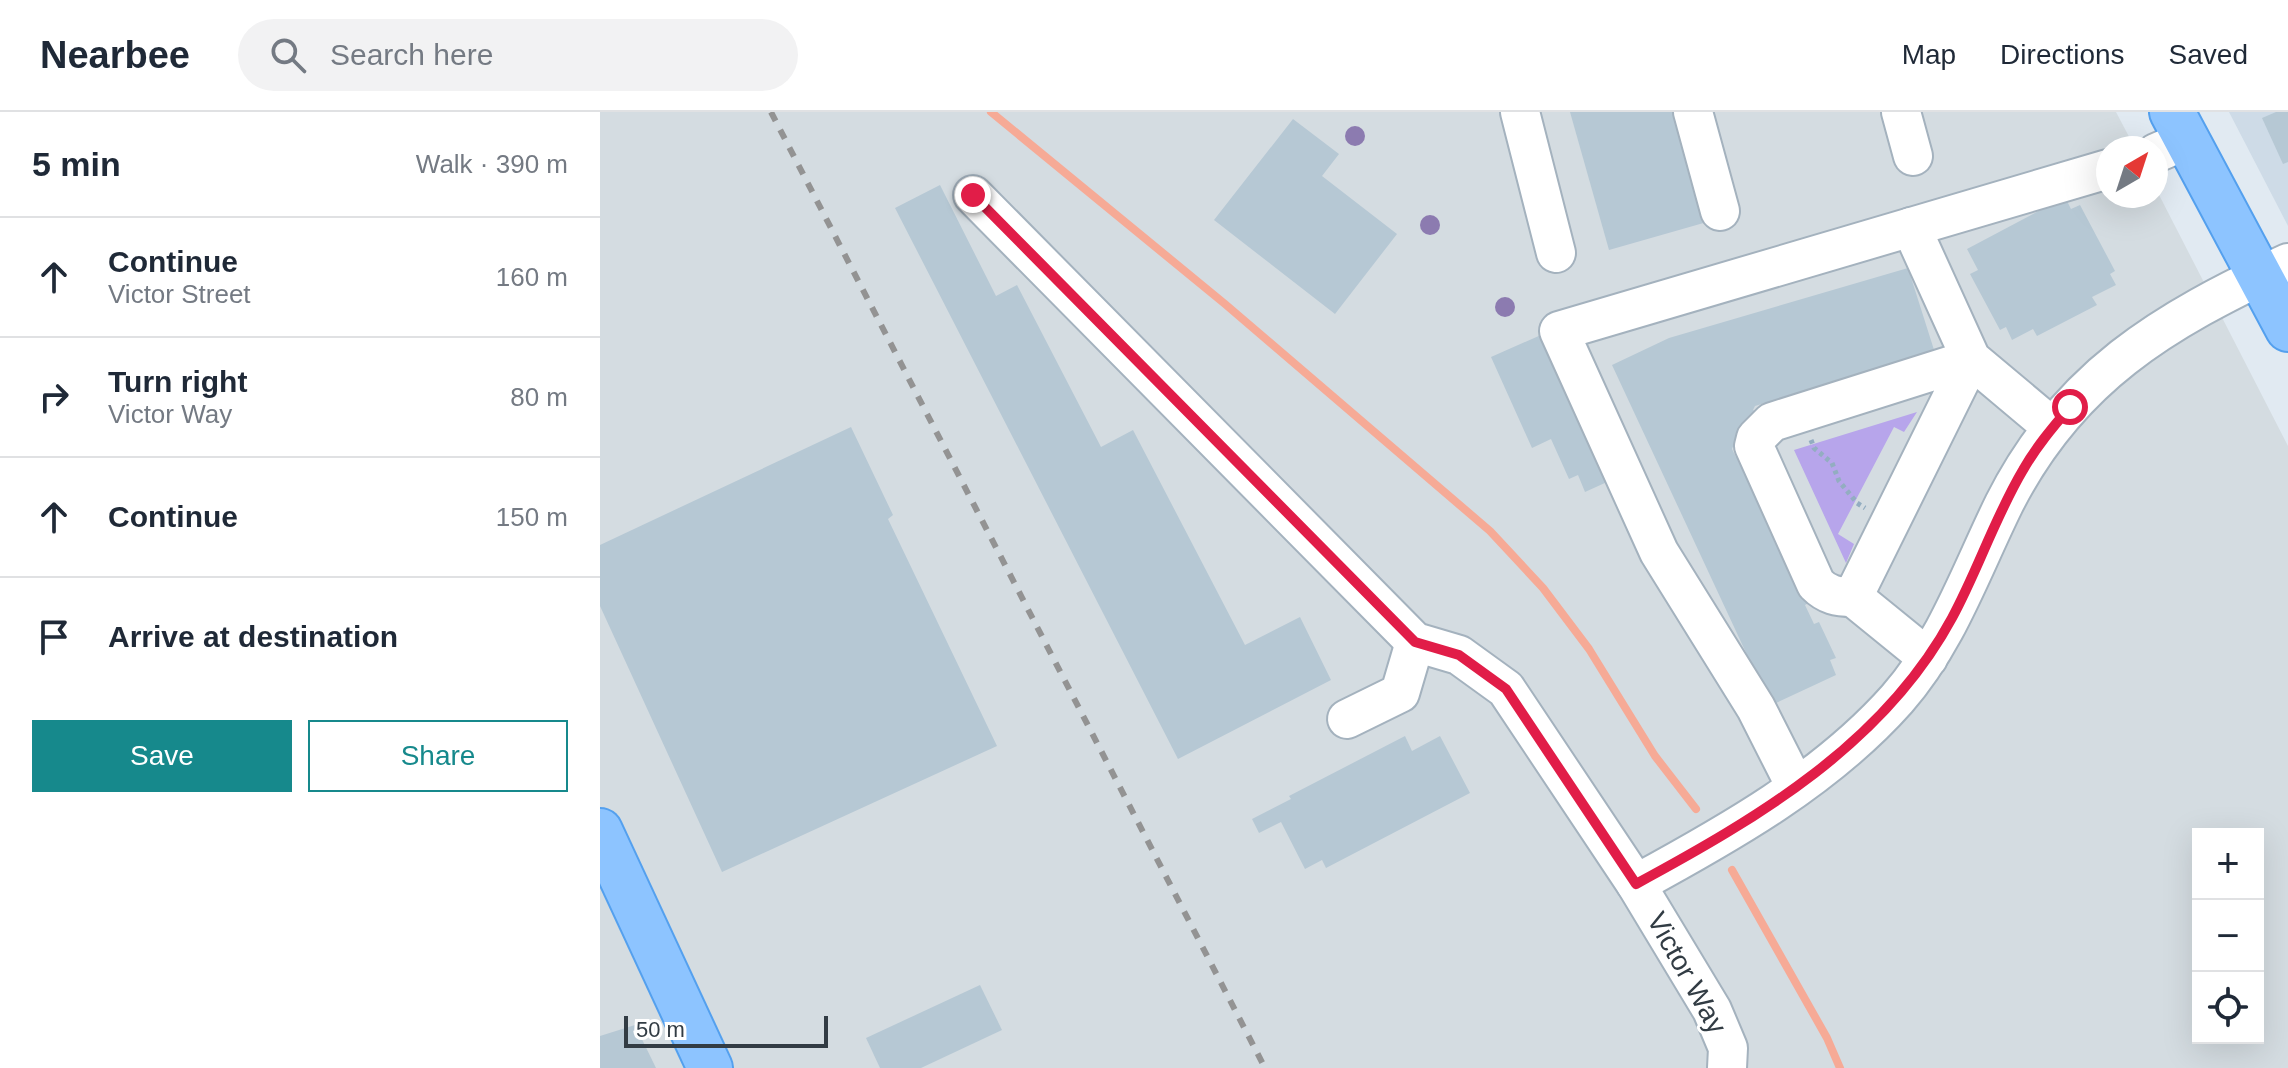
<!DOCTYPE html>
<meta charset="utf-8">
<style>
:root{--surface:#fff;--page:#f2f2f3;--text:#1f2937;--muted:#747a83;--line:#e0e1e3;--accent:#16898c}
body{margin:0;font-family:Helvetica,sans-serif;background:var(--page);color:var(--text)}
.controls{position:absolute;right:24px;bottom:24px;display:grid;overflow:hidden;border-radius:0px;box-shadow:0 8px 32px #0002}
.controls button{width:72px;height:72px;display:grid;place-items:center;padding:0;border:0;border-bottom:2px solid var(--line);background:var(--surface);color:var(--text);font:40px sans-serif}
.compass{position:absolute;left:1496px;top:24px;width:72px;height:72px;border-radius:50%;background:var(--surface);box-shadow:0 8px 32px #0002;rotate:39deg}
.scale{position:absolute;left:24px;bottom:20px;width:204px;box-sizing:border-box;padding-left:8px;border:4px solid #323c44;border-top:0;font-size:22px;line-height:28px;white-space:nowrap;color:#323c44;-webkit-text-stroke:6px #fff;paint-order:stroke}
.stop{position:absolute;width:24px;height:24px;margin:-18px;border:6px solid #e11d48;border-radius:50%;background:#fff}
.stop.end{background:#e11d48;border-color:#fff;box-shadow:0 2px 8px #0008}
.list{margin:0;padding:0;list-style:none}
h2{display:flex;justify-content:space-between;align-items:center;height:104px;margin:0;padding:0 32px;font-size:34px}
h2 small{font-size:26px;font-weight:400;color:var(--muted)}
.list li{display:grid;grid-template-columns:52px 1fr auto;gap:24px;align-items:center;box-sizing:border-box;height:120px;padding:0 32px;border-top:2px solid var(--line)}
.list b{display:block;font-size:30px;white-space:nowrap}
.list p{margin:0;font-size:26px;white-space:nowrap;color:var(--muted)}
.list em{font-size:26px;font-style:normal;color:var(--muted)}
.actions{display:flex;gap:16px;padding:24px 32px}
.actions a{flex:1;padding:18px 0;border:2px solid var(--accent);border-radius:0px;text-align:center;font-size:28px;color:var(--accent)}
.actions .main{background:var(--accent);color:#fff}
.icon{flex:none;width:44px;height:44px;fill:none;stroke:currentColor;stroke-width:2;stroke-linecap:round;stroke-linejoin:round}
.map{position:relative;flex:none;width:1688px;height:956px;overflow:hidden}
header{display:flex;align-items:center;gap:48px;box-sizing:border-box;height:112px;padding:0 40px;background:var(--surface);border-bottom:2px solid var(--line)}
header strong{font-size:38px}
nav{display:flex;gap:44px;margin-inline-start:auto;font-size:28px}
.search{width:560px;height:72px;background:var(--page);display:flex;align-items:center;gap:20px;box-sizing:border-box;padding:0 28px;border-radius:44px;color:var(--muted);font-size:30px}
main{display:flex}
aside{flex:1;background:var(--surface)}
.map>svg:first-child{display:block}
.residential{fill:#cedbe7}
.industrial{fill:#d4dce1;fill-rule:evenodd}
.green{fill:#b7a5eb}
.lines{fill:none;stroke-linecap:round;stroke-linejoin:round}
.stream{stroke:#f6aa96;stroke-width:8}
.building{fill:#b6c8d4}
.minor-casing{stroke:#a4b2be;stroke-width:42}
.major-casing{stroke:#54a0ee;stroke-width:48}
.path{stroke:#93adc1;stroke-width:5;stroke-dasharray:4 4;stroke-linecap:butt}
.minor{stroke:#fff;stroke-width:38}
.major{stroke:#8dc4ff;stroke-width:44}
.rail{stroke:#939393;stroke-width:6;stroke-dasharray:10 10;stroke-linecap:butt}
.tree{fill:#8c7bb0}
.route{stroke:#e11d48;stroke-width:10}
.labels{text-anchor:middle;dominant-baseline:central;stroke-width:6;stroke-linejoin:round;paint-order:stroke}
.street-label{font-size:28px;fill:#323c44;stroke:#fff}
</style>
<header>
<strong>Nearbee</strong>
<div class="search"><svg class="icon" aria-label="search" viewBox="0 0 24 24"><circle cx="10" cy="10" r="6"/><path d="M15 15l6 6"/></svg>Search here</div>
<nav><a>Map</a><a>Directions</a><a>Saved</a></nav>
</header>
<main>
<aside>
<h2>5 min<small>Walk · 390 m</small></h2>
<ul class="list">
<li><svg class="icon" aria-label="ahead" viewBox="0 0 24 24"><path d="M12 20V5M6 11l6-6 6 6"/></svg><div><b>Continue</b><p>Victor Street</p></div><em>160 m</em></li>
<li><svg class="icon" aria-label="right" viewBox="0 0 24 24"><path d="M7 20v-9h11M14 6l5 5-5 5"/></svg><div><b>Turn right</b><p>Victor Way</p></div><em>80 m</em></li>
<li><svg class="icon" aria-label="ahead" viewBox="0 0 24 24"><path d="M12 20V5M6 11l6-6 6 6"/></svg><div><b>Continue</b></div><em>150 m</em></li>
<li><svg class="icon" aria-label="arrive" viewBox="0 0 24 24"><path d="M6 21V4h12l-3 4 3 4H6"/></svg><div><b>Arrive at destination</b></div></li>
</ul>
<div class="actions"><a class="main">Save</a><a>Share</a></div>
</aside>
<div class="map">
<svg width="1688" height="956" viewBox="0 0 1688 956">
<rect width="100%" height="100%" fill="#e1eaf2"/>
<polygon class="residential" points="1629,0 1688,0 1688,114 1687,112"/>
<path class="industrial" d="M0 0H1516L1535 36H1508V84H1556V77L1688 334V956H0ZM1598 722H1658V926H1598Z"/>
<polygon class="green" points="1317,300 1304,320 1294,315 1238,422 1254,432 1246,451 1194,338"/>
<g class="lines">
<g class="stream">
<polyline points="391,0 625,192 890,419 943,476 989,537 1055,644 1096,697"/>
<polyline points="1132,758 1227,926 1240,956"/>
</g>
</g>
<g class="building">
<polygon points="970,0 1076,0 1107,110 1009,138"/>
<polygon points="1676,0 1688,0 1688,50 1683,52 1662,6"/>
<polygon points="693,7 739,42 722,64 797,122 735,202 614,108"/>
<polygon points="340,73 396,184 417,173 501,335 533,318 645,533 700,505 731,568 578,647 295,96"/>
<polygon points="1465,85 1471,97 1480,93 1515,159 1510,162 1516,173 1492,185 1497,193 1437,224 1433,217 1412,228 1406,215 1400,218 1370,162 1378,158 1367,137"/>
<polygon points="1308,156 1335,241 1226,279 1224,273 1203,280 1204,285 1166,297 1165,291 1155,294 1153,298 1158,301 1139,335 1134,332 1132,337 1136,345 1142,342 1158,378 1153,381 1162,401 1167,398 1184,434 1179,437 1210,490 1205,493 1214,512 1219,510 1236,546 1230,548 1236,563 1176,591 1174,587 1169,590 1012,253 1069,226"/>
<polygon points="941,223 1007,370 985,380 978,363 969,367 951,327 932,336 891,245"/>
<polygon points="251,315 293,403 288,407 397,634 122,760 0,494 0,433"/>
<polygon points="805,624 812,639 840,624 870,681 726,756 722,748 705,757 681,710 659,721 652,707 691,687 689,684"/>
<polygon points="380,873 402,918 321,956 280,956 266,926"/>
<polygon points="35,913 56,956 0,956 0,924"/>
</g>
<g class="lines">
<defs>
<g id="minor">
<polyline points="920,0 956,141"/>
<polyline points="1093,0 1120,99"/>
<polyline points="1301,0 1313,44"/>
<polyline points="1556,41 1586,28"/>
<polyline points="373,83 815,530 859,543 906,577 1036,772 1112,898 1128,936 1127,956"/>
<polyline points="1311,115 1371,247 1452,315"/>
<path d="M1371 247 1253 485C1237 485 1227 483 1216 472L1154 334 1156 326 1172 310Z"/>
<polyline points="1253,485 1328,546"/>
<polyline points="747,607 800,581 815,530"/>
<polyline points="1196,675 1156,596 1059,440 959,219 1508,57"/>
<path d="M1036 772C1128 722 1226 667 1297 587 1347 530 1371 459 1404 392 1468 265 1563 209 1688 151"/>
</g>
<g id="major">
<polyline points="1572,0 1688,217"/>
<polyline points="0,719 110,956"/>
</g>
</defs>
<use href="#minor" class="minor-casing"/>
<use href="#major" class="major-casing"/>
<polyline class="path" points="1211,328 1214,336 1232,351 1239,369 1257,391 1265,396"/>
<use href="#minor" class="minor"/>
<use href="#major" class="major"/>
<polyline class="rail" points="171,0 665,956"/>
</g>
<g class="tree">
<circle cx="755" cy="24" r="10"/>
<circle cx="830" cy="113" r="10"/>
<circle cx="905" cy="195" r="10"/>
</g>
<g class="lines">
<path class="route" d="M373 83 815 530 859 543 906 577 1036 772C1158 706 1284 632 1352 506 1378 458 1395 405 1423 358 1436 335 1453 315 1470 295"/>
</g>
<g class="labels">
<g class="street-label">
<text transform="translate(1087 861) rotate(61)">Victor Way</text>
</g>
</g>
</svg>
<div class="controls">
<button>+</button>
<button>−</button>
<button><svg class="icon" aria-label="locate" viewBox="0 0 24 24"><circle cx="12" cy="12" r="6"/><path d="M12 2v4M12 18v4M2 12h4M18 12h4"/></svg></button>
</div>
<svg class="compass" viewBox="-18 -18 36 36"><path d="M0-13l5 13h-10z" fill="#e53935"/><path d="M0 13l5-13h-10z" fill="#747a83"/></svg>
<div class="scale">50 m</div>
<div class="stop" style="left:1470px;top:295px"></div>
<div class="stop end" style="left:373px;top:83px"></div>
</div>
</main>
